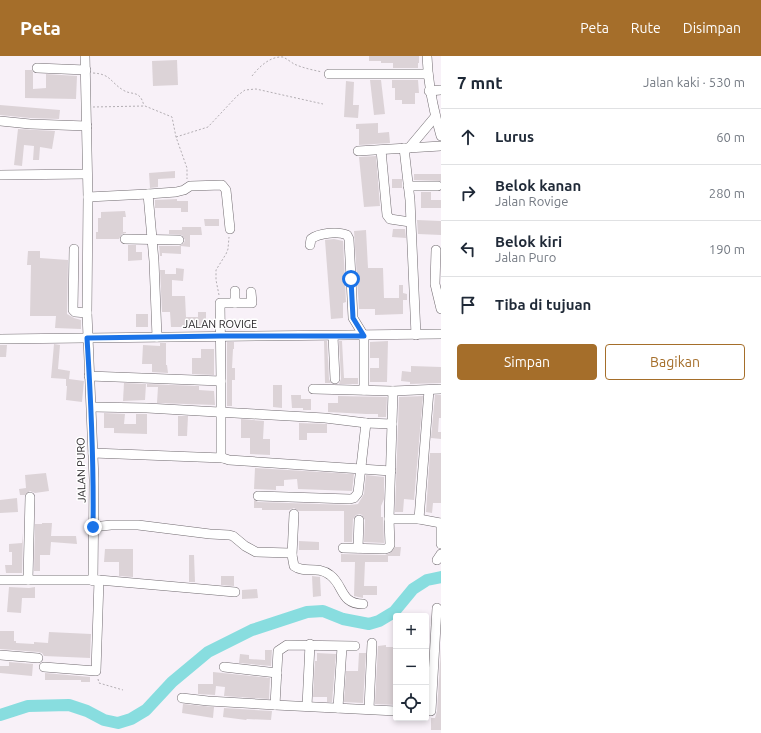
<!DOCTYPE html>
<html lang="id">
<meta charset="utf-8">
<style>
:root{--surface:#fff;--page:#f2f2f3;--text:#1f2937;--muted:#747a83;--line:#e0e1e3;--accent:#a56e2a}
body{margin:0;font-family:Ubuntu,sans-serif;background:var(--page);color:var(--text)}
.controls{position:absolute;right:12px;bottom:12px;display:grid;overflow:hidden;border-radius:4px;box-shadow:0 2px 6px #0003}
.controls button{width:36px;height:36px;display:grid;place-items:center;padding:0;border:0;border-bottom:1px solid var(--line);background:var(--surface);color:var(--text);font:20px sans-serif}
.stop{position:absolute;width:12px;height:12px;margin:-9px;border:3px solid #1a73e8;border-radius:50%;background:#fff}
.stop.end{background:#1a73e8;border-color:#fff;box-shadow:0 1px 4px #0008}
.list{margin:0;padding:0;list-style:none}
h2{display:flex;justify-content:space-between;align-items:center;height:52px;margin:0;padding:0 16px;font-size:17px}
h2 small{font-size:13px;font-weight:400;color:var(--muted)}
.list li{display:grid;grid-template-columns:26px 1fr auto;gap:12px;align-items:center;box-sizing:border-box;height:56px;padding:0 16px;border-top:1px solid var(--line)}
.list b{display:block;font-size:15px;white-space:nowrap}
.list p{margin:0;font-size:13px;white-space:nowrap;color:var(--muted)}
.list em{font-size:13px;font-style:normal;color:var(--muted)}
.actions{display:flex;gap:8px;padding:12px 16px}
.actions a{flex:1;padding:9px 0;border:1px solid var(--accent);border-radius:4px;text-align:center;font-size:14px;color:var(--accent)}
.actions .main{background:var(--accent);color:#fff}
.icon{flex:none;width:22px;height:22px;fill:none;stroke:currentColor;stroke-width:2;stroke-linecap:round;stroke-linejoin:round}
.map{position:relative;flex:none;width:441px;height:677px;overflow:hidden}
header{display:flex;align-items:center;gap:24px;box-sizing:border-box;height:56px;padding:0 20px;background:var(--accent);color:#fff}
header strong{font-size:19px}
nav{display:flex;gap:22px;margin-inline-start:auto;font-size:14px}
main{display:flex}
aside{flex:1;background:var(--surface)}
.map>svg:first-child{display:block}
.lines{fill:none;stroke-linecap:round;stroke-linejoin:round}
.river{stroke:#88dddf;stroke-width:12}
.building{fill:#dcd3d7}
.minor-casing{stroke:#716b70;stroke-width:10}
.path{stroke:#b3aeb3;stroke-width:1;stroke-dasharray:2 2;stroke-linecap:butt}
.minor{stroke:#fff;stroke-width:9}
.route{stroke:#1a73e8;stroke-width:5}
.labels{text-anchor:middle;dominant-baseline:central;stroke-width:3;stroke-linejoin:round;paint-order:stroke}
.street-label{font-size:11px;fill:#221f22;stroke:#fff}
</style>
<header>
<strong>Peta</strong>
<nav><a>Peta</a><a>Rute</a><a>Disimpan</a></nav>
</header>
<main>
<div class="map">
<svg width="441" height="677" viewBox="0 0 441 677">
<rect width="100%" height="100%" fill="#f8f1f8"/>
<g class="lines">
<polyline class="river" points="0,659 28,650 69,649 87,655 104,664 118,667 131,663 146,654 172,626 208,596 252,574 307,556 323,555 343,563 369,568 379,565 394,556 413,533 427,524 441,521"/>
</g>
<g class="building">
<polygon points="369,0 419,0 419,7 418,7 418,12 393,12 393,7 381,7 381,5 369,5"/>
<polygon points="177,4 178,29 153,30 152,5"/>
<polygon points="25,14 32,14 33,16 33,33 46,32 46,18 77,20 76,43 25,42"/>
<polygon points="370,24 381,24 385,58 374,59"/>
<polygon points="392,24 418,24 419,37 415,37 415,48 402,48 402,44 395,44 395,32 392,32"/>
<polygon points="346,25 354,26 353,49 359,49 358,62 344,61"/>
<polygon points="0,49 60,54 59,63 30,62 0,59"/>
<polygon points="378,67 378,77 389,76 390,87 359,89 359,73 356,73 356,68"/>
<polygon points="18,73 55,75 52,93 40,91 39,104 33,104 34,90 24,89 22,110 14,109"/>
<polygon points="376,100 380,150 364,151 359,101"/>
<polygon points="175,115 175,122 158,123 158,131 150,132 149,117"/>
<polygon points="414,118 441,118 441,125 414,124"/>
<rect x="392" y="123" width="10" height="9"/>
<polygon points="421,136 431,136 431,144 441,144 441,152 421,152"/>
<polygon points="177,143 177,145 188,145 188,156 181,156 181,152 155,152 155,144"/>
<polygon points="125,155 126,161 123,161 123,176 126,176 126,177 122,178 119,183 96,183 96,176 98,176 98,162 101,162 101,156"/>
<polygon points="204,163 219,163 219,170 205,170"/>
<polygon points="417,164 441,165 441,179 418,178"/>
<polygon points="182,171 201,171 202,179 190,179 190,191 181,190 181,198 162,197 162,200 160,200 159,190 179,190 184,187 185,184 182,179 169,178 169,174 182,174"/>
<polygon points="393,173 405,173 406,182 392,181"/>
<polygon points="366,174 368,212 383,212 384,242 399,242 399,229 403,229 403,237 407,238 407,244 403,244 403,258 375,259 375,253 359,253 354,175"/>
<polygon points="334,183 343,185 346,246 343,247 343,262 331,263 325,184"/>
<polygon points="128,189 136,189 136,196 142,196 142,204 128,205"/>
<polygon points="28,195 40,195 40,202 68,204 67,258 74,262 81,264 81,273 55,272 56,260 30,260 31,209 27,209"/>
<polygon points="176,212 184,213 183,225 172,224 172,240 185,240 186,261 198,261 198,256 206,256 206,271 171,271 170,256 162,256 160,214 165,214 165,218 176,218"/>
<rect x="136" y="258" width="12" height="13"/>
<polygon points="324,285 327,285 329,323 331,327 325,327"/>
<polygon points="339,285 342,285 344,322 358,322 358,328 339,328 341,323"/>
<polygon points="388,285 387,326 370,326 370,312 379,312 379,302 370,302 370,286"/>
<polygon points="227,286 234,286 234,293 233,293 232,312 235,312 235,324 232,324 232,350 227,350"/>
<polygon points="160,287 166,287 166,309 167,309 168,317 152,316 152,308 142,308 143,289 160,290"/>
<polygon points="54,288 60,289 58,313 70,315 69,323 84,325 82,346 66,344 67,330 66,330 66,323 51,322"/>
<polygon points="0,289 7,289 6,301 0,301"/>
<polygon points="201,293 214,293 214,319 192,318 192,302 201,302"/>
<polygon points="411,310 441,311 441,327 410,328 410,326 401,325 402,315 411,316"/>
<polygon points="124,327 146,328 145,344 123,345"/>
<polygon points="147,328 199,330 199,334 214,335 215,349 157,347 158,331 147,331"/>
<polygon points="273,329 282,329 282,352 273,351"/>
<polygon points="291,339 301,339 301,343 311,343 311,354 303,354 303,352 292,352"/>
<polygon points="435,339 441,339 441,362 439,362 438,376 441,376 441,383 431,382"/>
<polygon points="338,340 387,341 386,361 378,361 378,358 366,358 328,356 328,347 338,347"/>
<polygon points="423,340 414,444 404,443 403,456 395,456 399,341"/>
<polygon points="104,357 125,358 124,368 136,368 136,358 147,358 147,378 114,377 114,372 104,372"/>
<polygon points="178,360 188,360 187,380 178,380"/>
<polygon points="241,363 264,365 263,383 270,383 270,399 250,398 250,382 241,382"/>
<polygon points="299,367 327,368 327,377 307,377 307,384 299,384"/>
<polygon points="430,397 441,397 441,447 433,447 432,457 426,456"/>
<polygon points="255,412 354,418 352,435 298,433 297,423 284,424 284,430 276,430 276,434 254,433"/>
<polygon points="46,417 49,435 35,437 30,435 25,439 20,439 19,433 26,432 25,419"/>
<polygon points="366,419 384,421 384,443 381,450 381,461 383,461 384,487 364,486 365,464 362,459 360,458 356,459 353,463 352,486 344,486 344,455 299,455 294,452 289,454 262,454 262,452 254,452 254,444 258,446 350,449 358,448 364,438"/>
<polygon points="17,442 18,456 0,457 0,444"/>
<polygon points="42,467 52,467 51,480 76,480 77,488 51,486 50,499 40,499 40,515 34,515 35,468 42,468"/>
<polygon points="23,477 22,517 6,517 5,509 12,509 12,496 9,496 9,488 22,487"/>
<polygon points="299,485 319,486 319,494 299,494"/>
<polygon points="395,491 401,491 400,500 388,500 388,506 365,506 364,530 377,530 377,539 363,539 363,542 354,540 355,506 341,506 341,498 385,499 390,497"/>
<polygon points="105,493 133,493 133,521 119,520 119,506 104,506"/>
<polygon points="189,499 194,499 195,526 189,526"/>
<polygon points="221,520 234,520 234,530 221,529"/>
<polygon points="312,520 320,521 321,540 313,541"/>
<polygon points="9,531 29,532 35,531 35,542 22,542 21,557 7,556"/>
<polygon points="257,533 258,542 242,543 242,534"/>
<polygon points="0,575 14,575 14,585 16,585 16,587 34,588 34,586 48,587 49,576 91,578 90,602 44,600 42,597 38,596 0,593"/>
<polygon points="386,589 386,591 396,591 396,649 375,648 378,590"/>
<polygon points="441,592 441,674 431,674 431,662 435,662 437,655"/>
<polygon points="265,594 272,594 271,610 239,607 240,598 249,599 249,603 265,604"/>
<polygon points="317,597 336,598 332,646 327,646 327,641 313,641 315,605 317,605"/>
<polygon points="359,597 366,597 363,647 344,646 346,615 358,615"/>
<polygon points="9,606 33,608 32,620 0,617 0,610 9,610"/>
<polygon points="213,616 270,622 269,643 224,640 225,631 216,630 215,639 198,638 198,628 213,628"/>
<polygon points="45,617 90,621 90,626 81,626 81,624 45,624"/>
<polygon points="183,648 214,651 213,662 182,657"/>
<polygon points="224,652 272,655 271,664 247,663 246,664 223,661"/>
</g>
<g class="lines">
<defs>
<g id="minor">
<polyline points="85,0 88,141 87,257 94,424 93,525"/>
<path d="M427 0C428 28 433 53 441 80"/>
<polyline points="37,12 86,14"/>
<polyline points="329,18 428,18"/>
<polyline points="429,35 441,34"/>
<polyline points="0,65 30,68 87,70"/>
<polyline points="404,92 410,144 416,279"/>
<polyline points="409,92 435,61"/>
<polyline points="381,94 387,159 390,163 410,166"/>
<polyline points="358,95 441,90"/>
<polyline points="0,119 87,118"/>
<polyline points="408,130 438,130"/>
<polyline points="148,138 176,136 184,134 190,130 222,129 226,134 230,173"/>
<polyline points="88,141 148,138 154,205 157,281"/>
<polyline points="125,183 179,184"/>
<path d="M310 189 311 183C319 177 338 175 347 179L349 183 353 262 364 280V334"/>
<polyline points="74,193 73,254 75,256 87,257"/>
<polyline points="436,194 435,228 441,253"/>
<polyline points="235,235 235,247"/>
<polyline points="251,236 252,247 220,247 221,325 221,400 223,402 229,404 391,415"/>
<polyline points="333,280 335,323"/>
<polyline points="0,283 441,278"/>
<polyline points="89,320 221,325"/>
<polyline points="313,333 393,335 441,333"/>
<polyline points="92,351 147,352 325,362 366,367 392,368"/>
<polyline points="93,397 223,402"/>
<polyline points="258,440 350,443 354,442 358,437 366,367"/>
<polyline points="389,463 419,463 441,467"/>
<polyline points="419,463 429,334"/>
<polyline points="441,467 441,488"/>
<path d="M93 471 111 469H138L210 478 229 479 233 480 245 490 256 496 290 497 292 499 294 510C305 518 317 509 330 519 344 529 340 548 363 548"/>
<polyline points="343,492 385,493 388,492 390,489 389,463 393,335"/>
<polyline points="358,492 359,464"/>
<polyline points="292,499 294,458"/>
<polyline points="437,504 441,498"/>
<polyline points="0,524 99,524 235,536"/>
<polyline points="28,524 30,441"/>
<polyline points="355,590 287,589 278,595 275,649 396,655"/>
<polyline points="0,599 38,602"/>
<polyline points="44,611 96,615 99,524"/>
<polyline points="224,611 277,617"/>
<polyline points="182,642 208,645 275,649"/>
<polyline points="307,650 310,588"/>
<polyline points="338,652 342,591"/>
<polyline points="369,653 372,587"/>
<polyline points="431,655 437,552"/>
</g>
</defs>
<use href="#minor" class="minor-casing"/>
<g class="path">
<path d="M93 17C111 18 110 26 123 34 132 40 140 33 144 50"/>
<path d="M252 20C259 11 270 0 283 1 287 3 291 6 294 8 303 12 313 14 322 16"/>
<polyline points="93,51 145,50 172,61 176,81 187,112 187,123"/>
<polyline points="176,81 208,71 237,40 245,34 256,33 323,48"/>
<polyline points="219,239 216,224 216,214 226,198 228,193 229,181"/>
<polyline points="98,623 99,627 123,634"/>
</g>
<use href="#minor" class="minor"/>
</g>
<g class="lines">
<path class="route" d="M93 471C94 408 91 345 87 282L221 280H364L353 262 351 223"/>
</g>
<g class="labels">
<g class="street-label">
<text x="220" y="268">JALAN ROVIGE</text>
<text transform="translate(81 414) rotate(-91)">JALAN PURO</text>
</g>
</g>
</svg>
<div class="controls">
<button>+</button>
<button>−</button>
<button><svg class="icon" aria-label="locate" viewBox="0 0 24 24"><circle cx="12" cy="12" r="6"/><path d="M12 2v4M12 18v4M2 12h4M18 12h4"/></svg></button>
</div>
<div class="stop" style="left:351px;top:223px"></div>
<div class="stop end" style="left:93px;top:471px"></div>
</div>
<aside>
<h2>7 mnt<small>Jalan kaki · 530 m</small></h2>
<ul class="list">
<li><svg class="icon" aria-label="ahead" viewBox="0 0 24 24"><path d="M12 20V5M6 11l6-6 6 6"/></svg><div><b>Lurus</b></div><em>60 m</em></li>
<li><svg class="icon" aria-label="right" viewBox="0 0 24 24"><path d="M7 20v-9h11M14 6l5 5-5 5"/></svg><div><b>Belok kanan</b><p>Jalan Rovige</p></div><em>280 m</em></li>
<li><svg class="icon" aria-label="left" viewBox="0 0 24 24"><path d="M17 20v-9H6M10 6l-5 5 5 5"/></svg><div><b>Belok kiri</b><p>Jalan Puro</p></div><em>190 m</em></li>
<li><svg class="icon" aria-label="arrive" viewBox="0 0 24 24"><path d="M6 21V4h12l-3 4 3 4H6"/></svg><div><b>Tiba di tujuan</b></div></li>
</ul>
<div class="actions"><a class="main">Simpan</a><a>Bagikan</a></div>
</aside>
</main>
